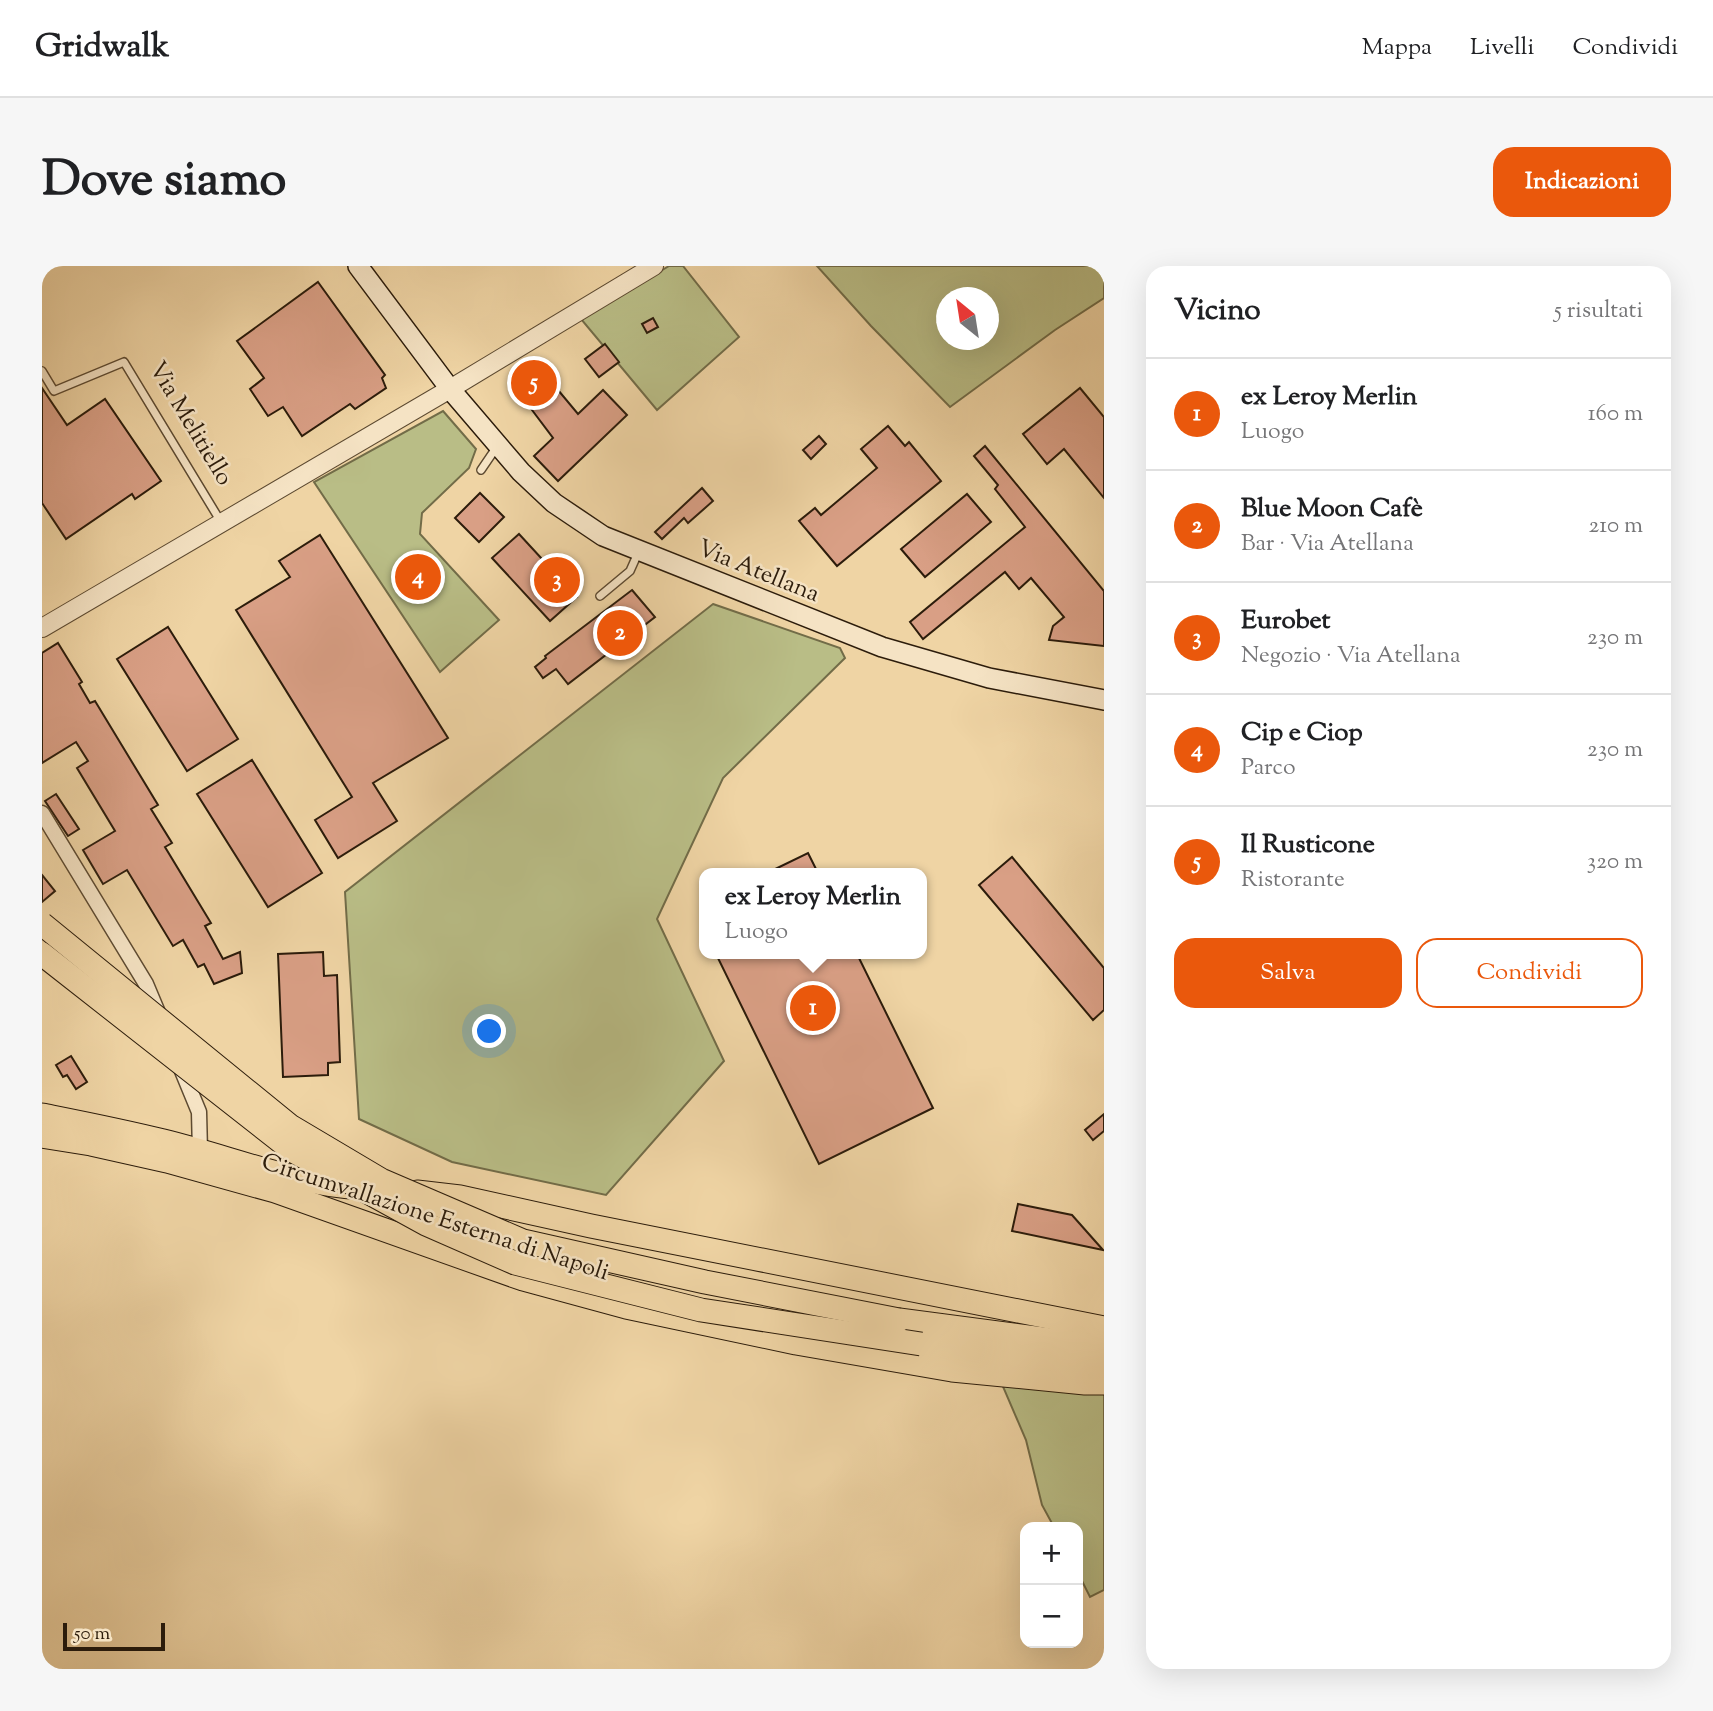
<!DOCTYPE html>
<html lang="it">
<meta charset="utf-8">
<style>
:root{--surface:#fff;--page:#f6f6f6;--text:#202124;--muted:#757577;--line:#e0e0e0;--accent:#ea580c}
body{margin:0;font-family:"Sorts Mill Goudy",serif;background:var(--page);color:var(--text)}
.controls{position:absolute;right:21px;bottom:21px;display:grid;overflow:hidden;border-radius:14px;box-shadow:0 7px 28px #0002}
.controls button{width:63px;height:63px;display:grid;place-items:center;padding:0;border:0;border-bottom:2px solid var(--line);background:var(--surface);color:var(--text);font:35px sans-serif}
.compass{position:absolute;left:894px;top:21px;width:63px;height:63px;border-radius:50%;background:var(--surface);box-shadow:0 7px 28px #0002;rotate:330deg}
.scale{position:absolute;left:21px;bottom:18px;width:102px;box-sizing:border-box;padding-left:7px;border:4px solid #2c1c0b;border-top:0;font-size:19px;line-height:24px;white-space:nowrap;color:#2c1c0b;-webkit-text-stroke:5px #f5e3c4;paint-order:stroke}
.you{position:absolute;left:448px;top:766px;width:24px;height:24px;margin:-18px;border:5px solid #fff;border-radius:50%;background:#1a73e8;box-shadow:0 0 0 10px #1a73e833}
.badge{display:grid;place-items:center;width:46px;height:46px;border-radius:50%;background:var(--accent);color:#fff;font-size:23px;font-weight:700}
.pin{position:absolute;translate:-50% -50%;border:4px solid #fff;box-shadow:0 2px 7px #0006}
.popup{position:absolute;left:657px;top:602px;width:228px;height:91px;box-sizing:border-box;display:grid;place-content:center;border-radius:14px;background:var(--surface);filter:drop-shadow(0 2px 5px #0005);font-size:23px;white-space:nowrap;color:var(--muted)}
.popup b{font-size:26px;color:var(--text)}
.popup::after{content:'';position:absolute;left:50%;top:100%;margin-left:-14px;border:14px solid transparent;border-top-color:var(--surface)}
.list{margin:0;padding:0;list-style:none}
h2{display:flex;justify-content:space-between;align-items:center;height:91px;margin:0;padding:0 28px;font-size:30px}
h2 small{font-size:23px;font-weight:400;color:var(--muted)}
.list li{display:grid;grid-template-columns:46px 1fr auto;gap:21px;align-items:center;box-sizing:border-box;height:112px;padding:0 28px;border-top:2px solid var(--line)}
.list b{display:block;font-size:26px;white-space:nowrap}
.list p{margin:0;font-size:23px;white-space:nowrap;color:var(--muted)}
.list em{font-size:23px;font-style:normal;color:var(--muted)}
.actions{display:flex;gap:14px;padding:21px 28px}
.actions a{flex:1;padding:16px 0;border:2px solid var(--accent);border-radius:21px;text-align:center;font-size:24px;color:var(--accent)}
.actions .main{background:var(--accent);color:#fff}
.map{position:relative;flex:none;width:1062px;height:1403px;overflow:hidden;border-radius:21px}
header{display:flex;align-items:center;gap:42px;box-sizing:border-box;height:98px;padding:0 35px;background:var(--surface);border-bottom:2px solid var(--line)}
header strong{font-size:33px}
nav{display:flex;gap:38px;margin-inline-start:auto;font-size:24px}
.intro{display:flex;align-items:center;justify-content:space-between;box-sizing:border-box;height:168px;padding:0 42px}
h1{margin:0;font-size:49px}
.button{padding:18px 32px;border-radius:21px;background:var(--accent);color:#fff;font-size:24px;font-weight:700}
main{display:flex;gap:42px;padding:0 42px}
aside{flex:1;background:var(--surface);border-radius:21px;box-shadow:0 7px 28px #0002}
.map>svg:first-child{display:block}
.green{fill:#b9bd86;stroke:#726c48;stroke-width:2;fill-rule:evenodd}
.building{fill:#d99f85;stroke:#2c1c0b;stroke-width:2}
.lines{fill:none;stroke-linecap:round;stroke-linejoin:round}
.service-casing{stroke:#5d4a31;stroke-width:10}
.minor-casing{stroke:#5d4a31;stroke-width:17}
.tertiary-casing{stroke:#5d4a31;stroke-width:20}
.secondary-casing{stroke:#2c1c0b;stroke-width:22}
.trunk-casing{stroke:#2c1c0b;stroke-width:25}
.service{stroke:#f5e3c4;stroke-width:7}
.minor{stroke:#f5e3c4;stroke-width:14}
.tertiary{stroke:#f5e3c4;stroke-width:18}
.secondary{stroke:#f5e3c4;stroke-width:19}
.trunk{stroke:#efd4a4;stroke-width:23}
.trunk-bridge-casing{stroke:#2c1c0b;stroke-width:25;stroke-linecap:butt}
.trunk-bridge{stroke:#efd4a4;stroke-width:23}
.labels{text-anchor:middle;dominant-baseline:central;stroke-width:5;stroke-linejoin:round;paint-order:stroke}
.street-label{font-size:24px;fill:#2c1c0b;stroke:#f5e3c4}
</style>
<header>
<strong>Gridwalk</strong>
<nav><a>Mappa</a><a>Livelli</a><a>Condividi</a></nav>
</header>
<div class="intro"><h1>Dove siamo</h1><a class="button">Indicazioni</a></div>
<main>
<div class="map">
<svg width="1062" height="1403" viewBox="0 0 1062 1403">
<rect width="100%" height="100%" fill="#efd4a4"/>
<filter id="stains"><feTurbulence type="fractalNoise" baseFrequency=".00286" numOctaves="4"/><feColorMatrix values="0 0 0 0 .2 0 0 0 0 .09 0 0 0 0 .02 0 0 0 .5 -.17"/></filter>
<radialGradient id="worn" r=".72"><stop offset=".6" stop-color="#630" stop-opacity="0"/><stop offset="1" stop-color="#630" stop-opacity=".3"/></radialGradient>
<g class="green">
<polygon points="627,0 641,0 697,71 615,144 539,53"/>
<path d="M775 0H1058L1062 5V32L1013 64 908 141 829 60ZM904 32H946V74H904Z"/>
<polygon points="401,145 434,183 427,202 380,247 378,268 457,354 398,406 272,216"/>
<polygon points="671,338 798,382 803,392 681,512 615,653 682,795 564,929 410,896 317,853 303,626"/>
<polygon points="959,1116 1062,1124 1062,1324 1048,1331 1036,1307 1036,1261 1012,1261 1000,1239 984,1174"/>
</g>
<g class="building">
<polygon points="276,16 343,109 340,112 344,122 313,143 308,138 260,170 241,141 226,150 208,123 222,112 195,75"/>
<polygon points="611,52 616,61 605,67 600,58"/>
<polygon points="563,78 577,96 557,111 543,93"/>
<polygon points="511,118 536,148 561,124 585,149 516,215 492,190 511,172 487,140 487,135"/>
<polygon points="0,122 25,159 63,133 119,215 93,233 90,228 24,273 0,237"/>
<polygon points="1038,122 1062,151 1062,232 1022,183 1005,198 981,168"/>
<polygon points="846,160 863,180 867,176 899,215 795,300 757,255 773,242 779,249 835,202 819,183"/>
<polygon points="777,170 784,178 769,193 761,184"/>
<polygon points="943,180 1062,325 1062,380 1007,374 1011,360 1022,351 989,312 977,323 963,306 881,373 868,356 983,261 953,223 956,219 932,190"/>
<polygon points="660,222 671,235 646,257 642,252 620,273 613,266"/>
<polygon points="438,227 462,251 437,276 413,252"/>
<polygon points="925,228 949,256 883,311 859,283"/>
<polygon points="477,268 535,331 508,355 450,292"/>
<polygon points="278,269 406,472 331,517 355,555 296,592 273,554 310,531 194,344 248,311 237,295"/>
<polygon points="590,324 613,351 526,418 514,403 501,412 493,401 504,392 503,390"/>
<polygon points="126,361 196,473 145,505 75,393"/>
<polygon points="16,377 40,416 37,418 48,437 53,435 116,539 109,543 130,577 123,581 169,657 163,660 181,693 198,686 200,707 172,718 162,698 156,701 141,674 131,680 85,604 61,618 41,584 73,565 35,502 46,495 34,476 0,497 0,387"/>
<polygon points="210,494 280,607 226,641 155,528"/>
<polygon points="14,528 37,563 26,570 3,535"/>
<polygon points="766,587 776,607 725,607"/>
<polygon points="970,591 1062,702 1062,744 1051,754 937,619"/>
<polygon points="0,609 13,625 0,636"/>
<polygon points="281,686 282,710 295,709 298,796 286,797 286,809 241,811 236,688"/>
<polygon points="674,688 815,688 891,842 777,898"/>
<polygon points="29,790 45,816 34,823 25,809 21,811 14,799"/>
<polygon points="1062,848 1062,865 1051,874 1043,864"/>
<polygon points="976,938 1030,949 1061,984 970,965"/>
</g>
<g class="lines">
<defs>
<g id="service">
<polyline points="0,105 12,125 82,96 179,256"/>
<polyline points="439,204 454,182"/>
<polyline points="558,330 588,305 596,287"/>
</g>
<g id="minor">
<polyline points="0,547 104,718 117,749"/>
<polyline points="138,800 157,846 158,886"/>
</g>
<polyline id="tertiary" points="0,362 408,123 612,0"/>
<polyline id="secondary" points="316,0 408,123 479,206 512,237 561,270 840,381 947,412 1062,434"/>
<g id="trunk">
<path d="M0 849C40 857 81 865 121 875 191 892 247 917 320 922"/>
<polyline points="0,870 49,878 125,895 233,925 481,1013 584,1041 754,1077 910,1104 1043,1117 1062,1117"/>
<polyline points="375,926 418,931 549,960 1062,1062"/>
<polyline points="857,1054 1062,1081"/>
<polyline points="879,1078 1062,1099"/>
</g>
</defs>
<use href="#service" class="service-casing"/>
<use href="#minor" class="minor-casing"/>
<use href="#tertiary" class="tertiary-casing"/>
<use href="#secondary" class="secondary-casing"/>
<use href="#trunk" class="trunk-casing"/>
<use href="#service" class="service"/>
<use href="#minor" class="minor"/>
<use href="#tertiary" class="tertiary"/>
<use href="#secondary" class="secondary"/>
<use href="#trunk" class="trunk"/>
<defs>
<g id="trunk-bridge">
<polyline points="0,658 248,860 339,914 481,975 663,1016 857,1054"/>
<polyline points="0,688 251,885 384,958 473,997 659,1044 879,1078"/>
</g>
</defs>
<use href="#trunk-bridge" class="trunk-bridge-casing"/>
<use href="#trunk-bridge" class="trunk-bridge"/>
</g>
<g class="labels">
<g class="street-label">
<text transform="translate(148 158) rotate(59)">Via Melitiello</text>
<text transform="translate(716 306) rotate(22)">Via Atellana</text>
<text transform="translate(393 952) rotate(18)">Circumvallazione Esterna di Napoli</text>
</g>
</g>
<rect width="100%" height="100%" filter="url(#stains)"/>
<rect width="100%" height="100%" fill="url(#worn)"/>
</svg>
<div class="controls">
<button>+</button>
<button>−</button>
</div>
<svg class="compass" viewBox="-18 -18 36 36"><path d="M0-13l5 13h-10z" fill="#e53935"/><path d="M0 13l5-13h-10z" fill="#757577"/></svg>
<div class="scale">50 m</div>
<div class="you"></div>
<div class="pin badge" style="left:771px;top:742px">1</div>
<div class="popup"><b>ex Leroy Merlin</b>Luogo</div>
<div class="pin badge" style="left:578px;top:367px">2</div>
<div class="pin badge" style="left:515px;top:314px">3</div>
<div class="pin badge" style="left:376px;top:311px">4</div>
<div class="pin badge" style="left:492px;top:117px">5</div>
</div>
<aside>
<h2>Vicino<small>5 risultati</small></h2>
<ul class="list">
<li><span class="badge">1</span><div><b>ex Leroy Merlin</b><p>Luogo</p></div><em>160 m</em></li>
<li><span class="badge">2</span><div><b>Blue Moon Cafè</b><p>Bar · Via Atellana</p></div><em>210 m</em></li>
<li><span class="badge">3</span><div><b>Eurobet</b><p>Negozio · Via Atellana</p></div><em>230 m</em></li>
<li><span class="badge">4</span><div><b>Cip e Ciop</b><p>Parco</p></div><em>230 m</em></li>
<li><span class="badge">5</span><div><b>Il Rusticone</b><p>Ristorante</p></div><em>320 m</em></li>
</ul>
<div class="actions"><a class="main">Salva</a><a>Condividi</a></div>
</aside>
</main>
